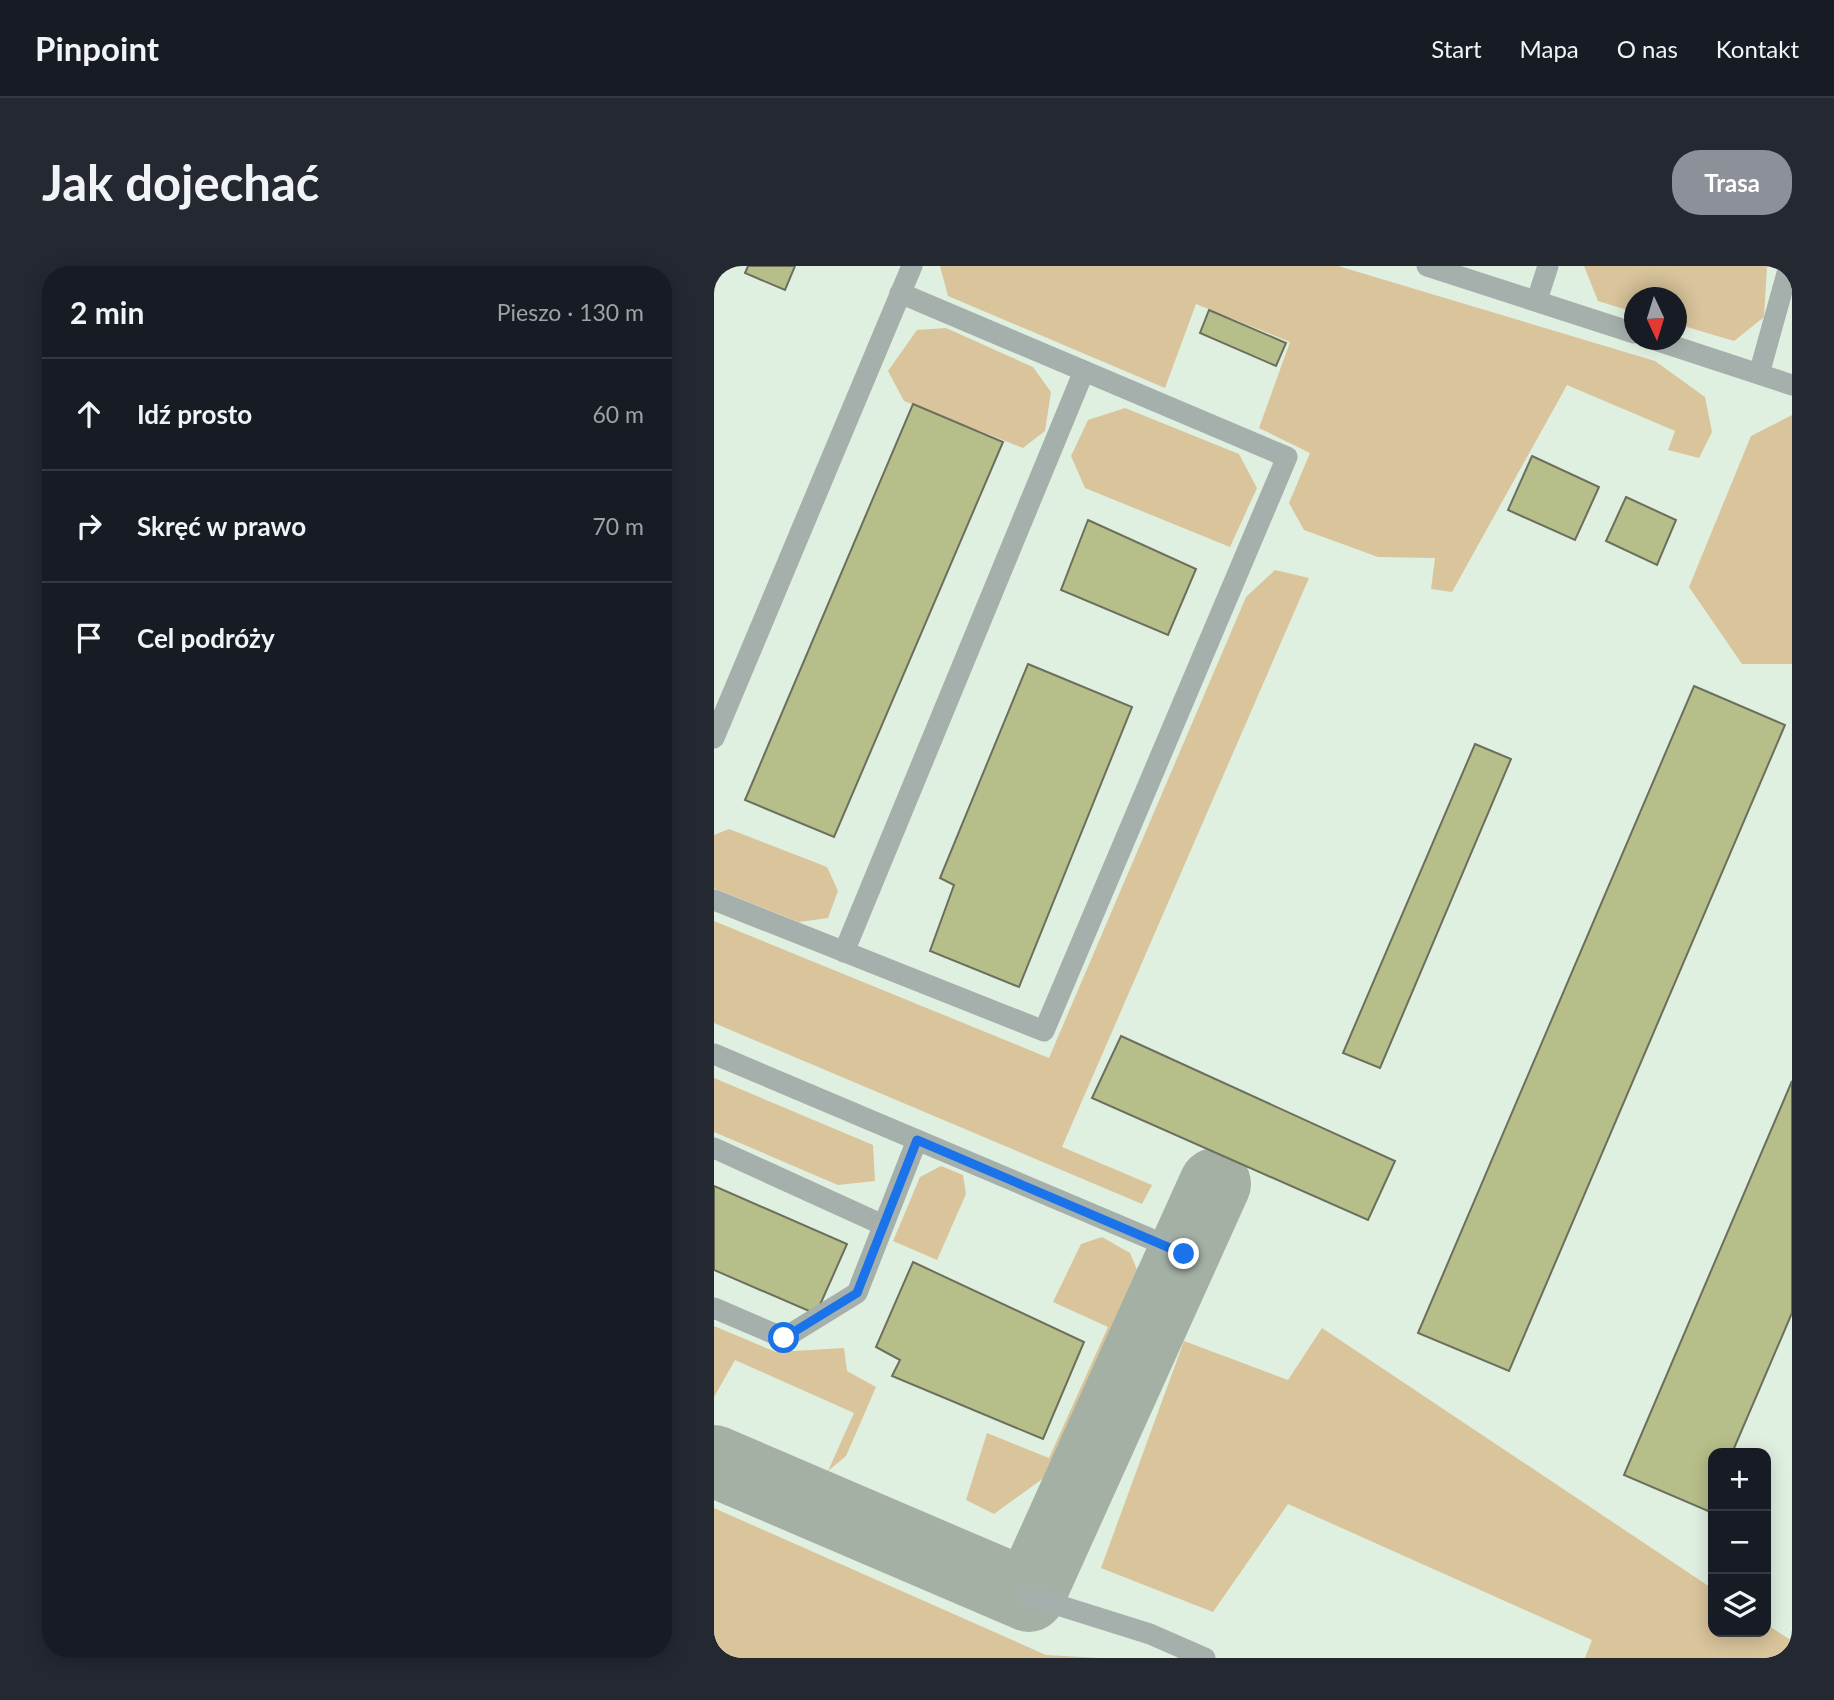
<!DOCTYPE html>
<html lang="pl">
<meta charset="utf-8">
<style>
:root{--surface:#171b24;--page:#242831;--text:#f1f3f6;--muted:#9ea1a6;--line:#363941;--accent:#8c9099}
body{margin:0;font-family:Lato,sans-serif;background:var(--page);color:var(--text)}
.controls{position:absolute;right:21px;bottom:21px;display:grid;overflow:hidden;border-radius:14px;box-shadow:0 4px 18px #0003}
.controls button{width:63px;height:63px;display:grid;place-items:center;padding:0;border:0;border-bottom:2px solid var(--line);background:var(--surface);color:var(--text);font:35px sans-serif}
.compass{position:absolute;left:910px;top:21px;width:63px;height:63px;border-radius:50%;background:var(--surface);box-shadow:0 4px 18px #0003;rotate:176deg}
.stop{position:absolute;width:21px;height:21px;margin:-16px;border:5px solid #1a73e8;border-radius:50%;background:#fff}
.stop.end{background:#1a73e8;border-color:#fff;box-shadow:0 2px 7px #0008}
.list{margin:0;padding:0;list-style:none}
h2{display:flex;justify-content:space-between;align-items:center;height:91px;margin:0;padding:0 28px;font-size:30px}
h2 small{font-size:23px;font-weight:400;color:var(--muted)}
.list li{display:grid;grid-template-columns:46px 1fr auto;gap:21px;align-items:center;box-sizing:border-box;height:112px;padding:0 28px;border-top:2px solid var(--line)}
.list b{display:block;font-size:26px;white-space:nowrap}
.list em{font-size:23px;font-style:normal;color:var(--muted)}
.icon{flex:none;width:38px;height:38px;fill:none;stroke:currentColor;stroke-width:2;stroke-linecap:round;stroke-linejoin:round}
.map{position:relative;flex:none;width:1078px;height:1392px;overflow:hidden;border-radius:28px}
header{display:flex;align-items:center;gap:42px;box-sizing:border-box;height:98px;padding:0 35px;background:var(--surface);border-bottom:2px solid var(--line)}
header strong{font-size:33px}
nav{display:flex;gap:38px;margin-inline-start:auto;font-size:24px}
.intro{display:flex;align-items:center;justify-content:space-between;box-sizing:border-box;height:168px;padding:0 42px}
h1{margin:0;font-size:49px}
.button{padding:18px 32px;border-radius:28px;background:var(--accent);color:#fff;font-size:24px;font-weight:700}
main{display:flex;gap:42px;padding:0 42px}
aside{flex:1;background:var(--surface);border-radius:28px;box-shadow:0 4px 18px #0003}
.map>svg:first-child{display:block}
.green{fill:#d9c49b}
.lines{fill:none;stroke-linecap:round;stroke-linejoin:round}
.taxiway{stroke:#a4b0a4;stroke-width:72}
.building{fill:#b6be89;stroke:#6c6f5d;stroke-width:2}
.minor{stroke:#a5afac;stroke-width:21}
.route{stroke:#1a73e8;stroke-width:9}
</style>
<header>
<strong>Pinpoint</strong>
<nav><a>Start</a><a>Mapa</a><a>O nas</a><a>Kontakt</a></nav>
</header>
<div class="intro"><h1>Jak dojechać</h1><a class="button">Trasa</a></div>
<main>
<aside>
<h2>2 min<small>Pieszo · 130 m</small></h2>
<ul class="list">
<li><svg class="icon" aria-label="ahead" viewBox="0 0 24 24"><path d="M12 20V5M6 11l6-6 6 6"/></svg><div><b>Idź prosto</b></div><em>60 m</em></li>
<li><svg class="icon" aria-label="right" viewBox="0 0 24 24"><path d="M7 20v-9h11M14 6l5 5-5 5"/></svg><div><b>Skręć w prawo</b></div><em>70 m</em></li>
<li><svg class="icon" aria-label="arrive" viewBox="0 0 24 24"><path d="M6 21V4h12l-3 4 3 4H6"/></svg><div><b>Cel podróży</b></div></li>
</ul>
</aside>
<div class="map">
<svg width="1078" height="1392" viewBox="0 0 1078 1392">
<rect width="100%" height="100%" fill="#e0f0e0"/>
<g class="green">
<polygon points="226,0 624,0 941,95 991,131 998,166 985,192 954,184 961,165 853,119 738,326 717,323 721,292 664,291 590,264 575,237 596,187 545,162 576,76 482,38 451,122 234,30"/>
<polygon points="870,0 1053,0 1050,51 1020,75 963,58 962,32 920,32 920,46 884,35"/>
<polygon points="232,62 319,101 337,126 331,165 309,182 190,135 174,105 203,64"/>
<polygon points="411,142 525,188 543,222 516,281 371,222 357,190 374,154"/>
<polygon points="1078,149 1078,398 1028,398 975,321 1037,170"/>
<polygon points="561,304 595,312 348,881 438,919 428,938 0,757 0,655 335,792 532,331"/>
<polygon points="15,563 113,601 124,625 114,652 85,656 1,623 0,621 0,569"/>
<polygon points="0,812 159,879 161,915 124,919 0,866"/>
<polygon points="227,900 249,909 252,928 223,994 179,975 206,911"/>
<polygon points="388,971 416,987 430,1020 349,1198 280,1248 252,1234 273,1167 335,1192 394,1061 339,1036 367,978"/>
<polygon points="0,1060 62,1086 130,1082 133,1105 162,1121 132,1190 114,1205 140,1147 21,1094 0,1131"/>
<polygon points="608,1062 999,1323 999,1366 1052,1366 1052,1358 1078,1375 1078,1392 871,1392 878,1374 574,1238 499,1346 387,1302 470,1075 574,1114"/>
<polygon points="0,1242 332,1389 386,1392 0,1392"/>
</g>
<g class="lines">
<polyline class="taxiway" points="0,1195 315,1330 501,918"/>
</g>
<g class="building">
<polygon points="34,0 81,0 71,24 31,7"/>
<polygon points="495,44 572,77 562,100 486,67"/>
<polygon points="199,138 289,176 120,571 31,534"/>
<polygon points="818,190 885,221 861,274 794,244"/>
<polygon points="912,231 962,254 943,299 892,275"/>
<polygon points="374,254 482,303 454,369 347,324"/>
<polygon points="314,398 418,441 305,721 216,685 240,619 226,612"/>
<polygon points="980,420 1071,459 795,1105 704,1067"/>
<polygon points="761,478 797,493 666,802 629,787"/>
<polygon points="407,770 681,895 654,954 378,832"/>
<polygon points="1078,815 1078,1047 1018,1187 999,1187 999,1232 994,1245 910,1209"/>
<polygon points="0,920 133,978 102,1048 0,1004"/>
<polygon points="199,996 370,1076 329,1173 178,1110 186,1094 162,1081"/>
</g>
<g class="lines">
<g class="minor">
<polyline points="713,0 920,67"/>
<polyline points="823,34 834,0"/>
<polyline points="941,74 1078,119"/>
<polyline points="1045,108 1075,0"/>
<polyline points="0,472 198,0"/>
<polyline points="0,634 330,765 573,191 186,27"/>
<polyline points="130,686 370,105"/>
<polyline points="0,788 470,987"/>
<polyline points="0,882 169,959"/>
<polyline points="0,1042 70,1072 143,1027 203,874"/>
<polyline points="315,1330 436,1368 491,1392"/>
</g>
</g>
<g class="lines">
<polyline class="route" points="70,1072 143,1027 203,874 470,988"/>
</g>
</svg>
<div class="controls">
<button>+</button>
<button>−</button>
<button><svg class="icon" aria-label="layers" viewBox="0 0 24 24"><path d="M12 4l9 5-9 5-9-5zM3 14l9 5 9-5"/></svg></button>
</div>
<svg class="compass" viewBox="-18 -18 36 36"><path d="M0-13l5 13h-10z" fill="#e53935"/><path d="M0 13l5-13h-10z" fill="#9ea1a6"/></svg>
<div class="stop" style="left:70px;top:1072px"></div>
<div class="stop end" style="left:470px;top:988px"></div>
</div>
</main>
